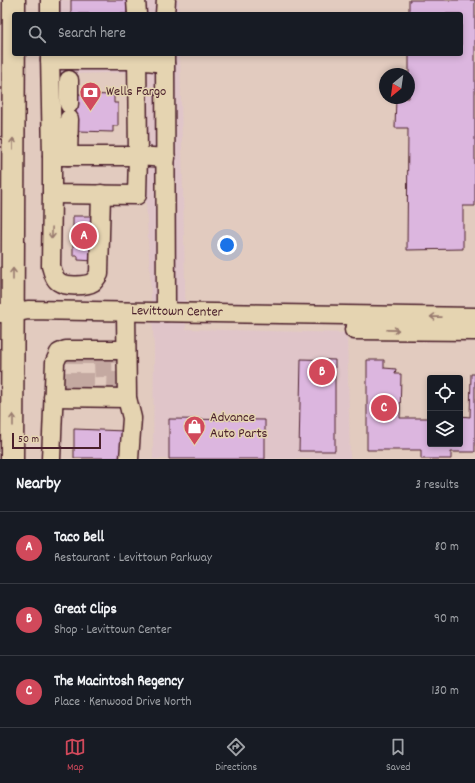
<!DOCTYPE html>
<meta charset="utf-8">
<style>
:root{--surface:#171b24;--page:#20242c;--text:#f1f3f6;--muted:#9ea1a6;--line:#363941;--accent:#d1495b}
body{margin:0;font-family:Dekko,sans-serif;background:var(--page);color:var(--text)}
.controls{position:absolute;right:12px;bottom:12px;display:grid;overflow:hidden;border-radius:4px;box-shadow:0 2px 6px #0003}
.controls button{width:36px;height:36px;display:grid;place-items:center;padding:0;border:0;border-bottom:1px solid var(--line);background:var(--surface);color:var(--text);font:20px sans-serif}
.compass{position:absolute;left:379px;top:68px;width:36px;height:36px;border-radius:50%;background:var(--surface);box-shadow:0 2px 6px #0003;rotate:209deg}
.scale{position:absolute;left:12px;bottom:10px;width:89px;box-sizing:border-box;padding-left:4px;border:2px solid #4a1f2b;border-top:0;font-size:11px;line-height:14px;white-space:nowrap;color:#4a1f2b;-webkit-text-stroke:3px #e5d4b1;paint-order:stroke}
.you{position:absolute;left:227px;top:245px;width:14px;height:14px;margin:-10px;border:3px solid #fff;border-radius:50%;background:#1a73e8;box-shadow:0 0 0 6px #1a73e833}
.badge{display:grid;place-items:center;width:26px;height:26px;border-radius:50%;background:var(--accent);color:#fff;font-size:13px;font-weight:700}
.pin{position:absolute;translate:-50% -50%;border:2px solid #fff;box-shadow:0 1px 4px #0006}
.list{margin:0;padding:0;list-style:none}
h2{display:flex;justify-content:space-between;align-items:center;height:52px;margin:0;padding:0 16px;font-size:17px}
h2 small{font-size:13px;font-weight:400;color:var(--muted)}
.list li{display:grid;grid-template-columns:26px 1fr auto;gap:12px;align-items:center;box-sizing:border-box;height:72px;padding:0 16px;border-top:1px solid var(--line)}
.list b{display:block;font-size:15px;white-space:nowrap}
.list p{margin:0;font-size:13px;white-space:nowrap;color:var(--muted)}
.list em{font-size:13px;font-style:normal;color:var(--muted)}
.icon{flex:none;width:22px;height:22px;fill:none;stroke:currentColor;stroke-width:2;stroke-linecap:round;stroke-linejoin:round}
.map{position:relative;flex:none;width:475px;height:459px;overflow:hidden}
.search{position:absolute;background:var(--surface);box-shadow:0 2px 6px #0003;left:12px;right:12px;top:12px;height:44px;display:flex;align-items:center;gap:10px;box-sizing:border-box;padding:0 14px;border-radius:4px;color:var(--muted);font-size:15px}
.sheet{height:268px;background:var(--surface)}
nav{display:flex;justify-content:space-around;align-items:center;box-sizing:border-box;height:56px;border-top:1px solid var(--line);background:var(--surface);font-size:11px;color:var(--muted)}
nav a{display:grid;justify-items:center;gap:2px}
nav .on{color:var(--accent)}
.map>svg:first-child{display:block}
.built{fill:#e0c5c9}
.building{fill:#dcb6df;stroke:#4a1f2b}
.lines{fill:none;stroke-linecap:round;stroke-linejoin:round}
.minor-tunnel{stroke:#c4a9a1;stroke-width:18;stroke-dasharray:18 9;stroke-linecap:butt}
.minor-casing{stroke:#4a1f2b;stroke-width:21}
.major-casing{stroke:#4a1f2b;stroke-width:25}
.minor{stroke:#e5d4b1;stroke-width:18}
.major{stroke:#e5d4b1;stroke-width:22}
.oneway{stroke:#987a6e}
.labels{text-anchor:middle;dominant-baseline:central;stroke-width:3;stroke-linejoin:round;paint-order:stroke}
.poi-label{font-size:14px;fill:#4a1f2b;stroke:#e5d4b1;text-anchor:start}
.street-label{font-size:14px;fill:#4a1f2b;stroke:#e5d4b1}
</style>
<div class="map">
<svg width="475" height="459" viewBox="0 0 475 459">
<rect width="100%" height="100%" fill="#e2cbbf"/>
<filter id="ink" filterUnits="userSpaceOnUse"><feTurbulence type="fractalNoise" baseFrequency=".025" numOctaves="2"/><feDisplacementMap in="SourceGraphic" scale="8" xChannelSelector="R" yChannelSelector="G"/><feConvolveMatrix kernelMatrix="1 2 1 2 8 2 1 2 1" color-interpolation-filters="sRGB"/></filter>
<g filter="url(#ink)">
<g class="built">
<rect x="41" y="0" width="138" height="14"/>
<polygon points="42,54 180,54 186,329 347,333 350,459 153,459 154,349 139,72 43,75"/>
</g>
<g class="building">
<rect x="71" y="0" width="56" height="14"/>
<polygon points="409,0 475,0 475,206 463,206 463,249 407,250 408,128 395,128 396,98 409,98 409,54 461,54 461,14 409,14"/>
<polygon points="77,94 114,95 114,103 118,103 118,126 113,126 113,132 78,131 78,120 62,119 62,104"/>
<polygon points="73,216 95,216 94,261 78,260 78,256 73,256"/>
<polygon points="301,359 335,360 335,451 299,451"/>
<polygon points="367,360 384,360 384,368 396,369 395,374 401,374 400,418 428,418 428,399 430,399 430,444 460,444 460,416 470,417 471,374 475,374 475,452 451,452 451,459 421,459 421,450 367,450"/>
<polygon points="169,419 265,420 265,459 169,459"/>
<polygon points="74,429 125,431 124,458 74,458"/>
</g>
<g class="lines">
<g class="minor-tunnel">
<polyline points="103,359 104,390"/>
<polyline points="71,390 71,359"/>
<polyline points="116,390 117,359"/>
<polyline points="85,391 85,359"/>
</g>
<defs>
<g id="minor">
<polyline points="50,0 50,14"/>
<polyline points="136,0 137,14"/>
<polyline points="165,14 166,0"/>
<polyline points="50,54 52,156 138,156 137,54"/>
<polyline points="165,54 166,312"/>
<polyline points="50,60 137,60 165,63"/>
<polyline points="69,80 69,104"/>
<polyline points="52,156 52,194 137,195 138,156 166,158"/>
<polyline points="68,156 69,119"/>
<path d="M52 194 51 266C53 272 54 279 59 282 66 287 87 286 93 282 95 280 97 277 99 274L101 194"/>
<polyline points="126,312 127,398 132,418 129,459"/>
<polyline points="0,313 13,313 28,310 475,317"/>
<polyline points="354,330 475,331"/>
<polyline points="53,397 127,398"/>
<polyline points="51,459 55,362 59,353 66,350 126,350"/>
</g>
<polyline id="major" points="12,459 14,0"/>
</defs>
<use href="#minor" class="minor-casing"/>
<use href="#major" class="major-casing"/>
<use href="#minor" class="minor"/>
<use href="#major" class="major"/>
</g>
<defs><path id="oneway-shaft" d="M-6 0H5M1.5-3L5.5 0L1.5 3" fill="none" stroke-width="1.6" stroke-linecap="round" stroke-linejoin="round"/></defs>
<g class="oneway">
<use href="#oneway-shaft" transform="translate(13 144) rotate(-90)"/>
<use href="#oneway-shaft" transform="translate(52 233) rotate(91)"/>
<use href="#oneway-shaft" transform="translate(13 274) rotate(-90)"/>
<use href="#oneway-shaft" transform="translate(436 317) rotate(-179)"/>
<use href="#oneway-shaft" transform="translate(393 330) rotate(1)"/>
<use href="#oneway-shaft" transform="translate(13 420) rotate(-90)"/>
</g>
</g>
<defs>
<symbol id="bank-pin" viewBox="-11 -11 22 30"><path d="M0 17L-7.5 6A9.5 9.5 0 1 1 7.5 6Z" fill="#d1495b" stroke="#e5d4b1"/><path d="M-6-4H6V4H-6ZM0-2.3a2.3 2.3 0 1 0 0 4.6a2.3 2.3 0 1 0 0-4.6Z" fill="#fff"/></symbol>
<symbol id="shop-pin" viewBox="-11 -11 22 30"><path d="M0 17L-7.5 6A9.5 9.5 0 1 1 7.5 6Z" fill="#d1495b" stroke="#e5d4b1"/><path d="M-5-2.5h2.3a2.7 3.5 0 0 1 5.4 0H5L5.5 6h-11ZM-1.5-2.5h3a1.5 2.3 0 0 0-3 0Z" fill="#fff"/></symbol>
</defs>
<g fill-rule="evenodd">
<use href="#bank-pin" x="78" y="80" width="25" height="34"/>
<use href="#shop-pin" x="182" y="414" width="25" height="34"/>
</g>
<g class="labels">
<g class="poi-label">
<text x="106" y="92">Wells Fargo</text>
<text x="210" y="418">Advance<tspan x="210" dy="16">Auto Parts</tspan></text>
</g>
<g class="street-label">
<text transform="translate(177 312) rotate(1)">Levittown Center</text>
</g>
</g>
</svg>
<div class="controls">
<button><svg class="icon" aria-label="locate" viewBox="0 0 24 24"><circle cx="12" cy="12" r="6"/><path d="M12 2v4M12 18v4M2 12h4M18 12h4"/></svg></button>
<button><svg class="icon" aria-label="layers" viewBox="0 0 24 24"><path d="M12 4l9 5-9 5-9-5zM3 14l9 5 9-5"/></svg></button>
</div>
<svg class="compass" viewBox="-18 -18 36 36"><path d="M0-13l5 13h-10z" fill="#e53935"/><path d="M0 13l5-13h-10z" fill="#9ea1a6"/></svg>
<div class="scale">50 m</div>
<div class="you"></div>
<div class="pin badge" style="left:84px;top:236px">A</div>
<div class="pin badge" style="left:322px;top:372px">B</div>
<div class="pin badge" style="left:384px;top:408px">C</div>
<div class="search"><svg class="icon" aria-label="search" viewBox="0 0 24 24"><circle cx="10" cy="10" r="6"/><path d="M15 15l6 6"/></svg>Search here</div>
</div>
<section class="sheet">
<h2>Nearby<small>3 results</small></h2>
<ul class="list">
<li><span class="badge">A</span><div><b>Taco Bell</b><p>Restaurant · Levittown Parkway</p></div><em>80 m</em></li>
<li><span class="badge">B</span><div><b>Great Clips</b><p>Shop · Levittown Center</p></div><em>90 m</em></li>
<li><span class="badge">C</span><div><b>The Macintosh Regency</b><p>Place · Kenwood Drive North</p></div><em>130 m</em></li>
</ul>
</section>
<nav>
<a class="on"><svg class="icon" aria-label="map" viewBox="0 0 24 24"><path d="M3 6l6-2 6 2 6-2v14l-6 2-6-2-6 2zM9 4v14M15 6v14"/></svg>Map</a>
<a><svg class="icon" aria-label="directions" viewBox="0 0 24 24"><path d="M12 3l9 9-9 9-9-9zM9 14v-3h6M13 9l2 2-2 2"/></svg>Directions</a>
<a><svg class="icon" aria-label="saved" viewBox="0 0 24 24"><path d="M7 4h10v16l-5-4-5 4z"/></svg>Saved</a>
</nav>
